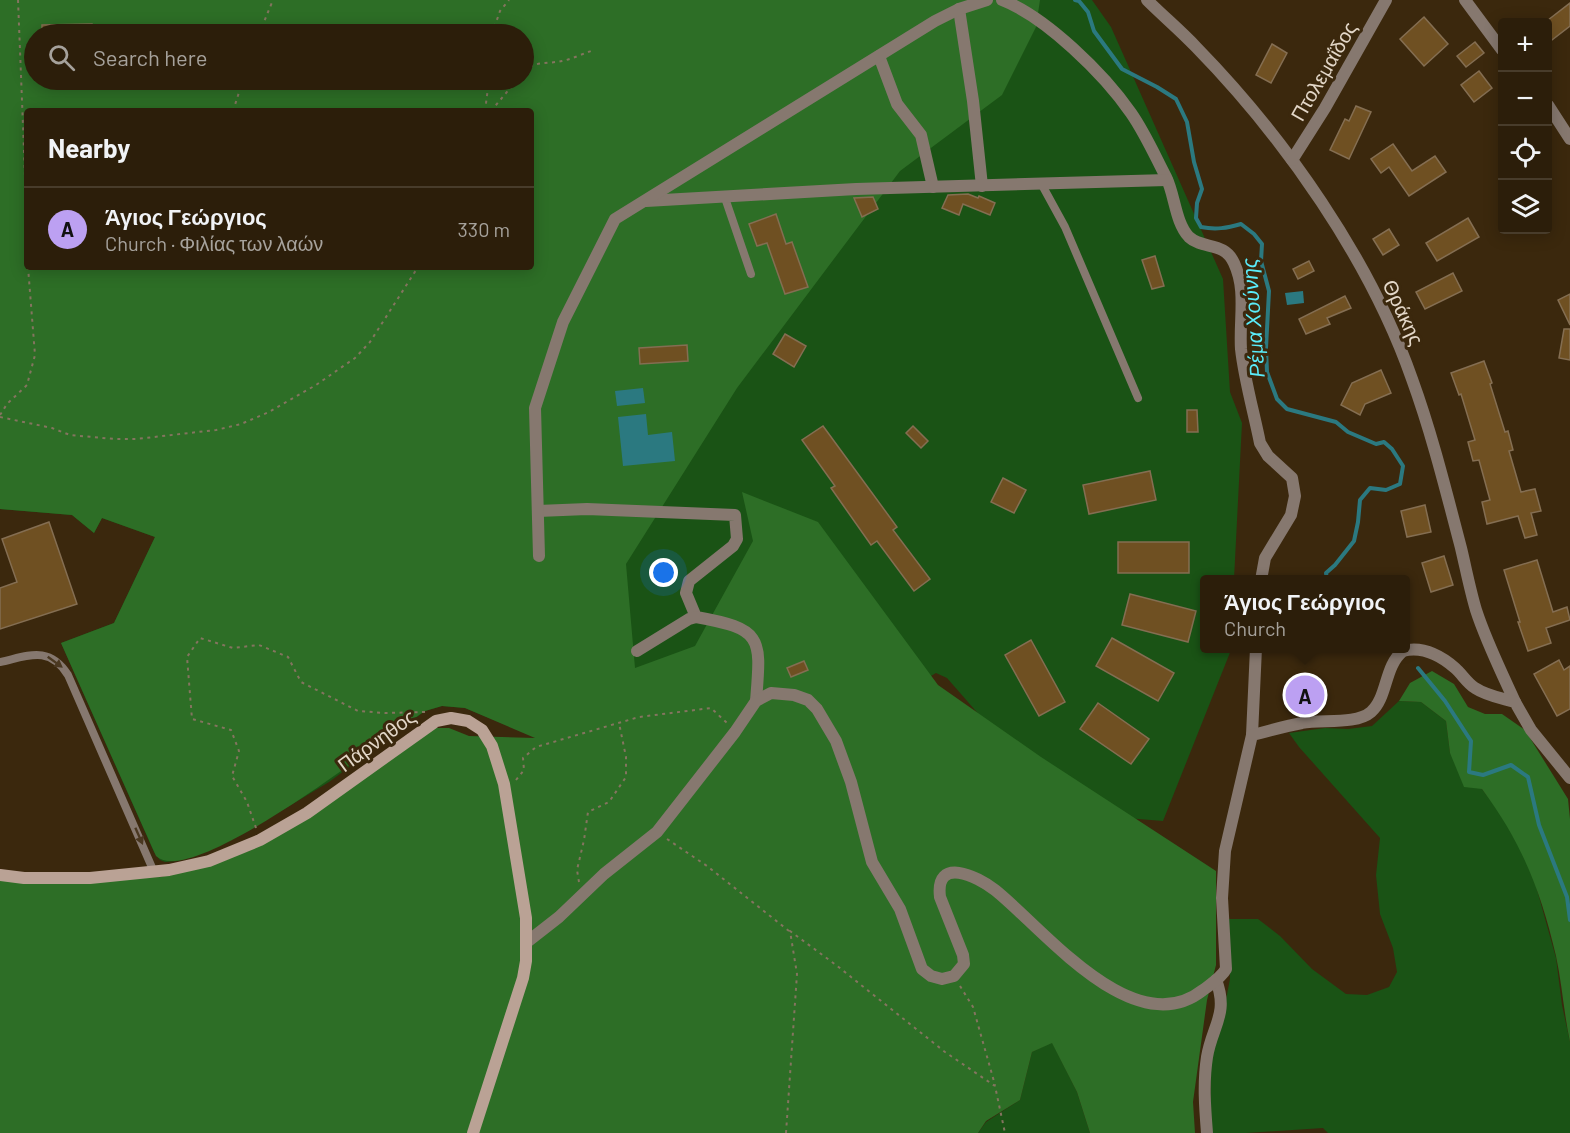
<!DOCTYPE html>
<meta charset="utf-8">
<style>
:root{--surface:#2c1e0a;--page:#342713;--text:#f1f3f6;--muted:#a6a29c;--line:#483c2b;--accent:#bca0f2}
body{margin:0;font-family:Barlow,sans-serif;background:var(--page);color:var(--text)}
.controls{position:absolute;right:18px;top:18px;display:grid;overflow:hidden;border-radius:6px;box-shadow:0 3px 15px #0003}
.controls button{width:54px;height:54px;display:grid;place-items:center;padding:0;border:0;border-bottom:2px solid var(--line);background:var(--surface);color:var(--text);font:30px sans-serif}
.you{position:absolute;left:664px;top:573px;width:21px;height:21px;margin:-15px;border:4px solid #fff;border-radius:50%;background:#1a73e8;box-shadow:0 0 0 9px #1a73e833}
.badge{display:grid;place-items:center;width:39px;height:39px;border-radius:50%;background:var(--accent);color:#111;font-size:20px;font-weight:700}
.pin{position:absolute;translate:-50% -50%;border:3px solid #fff;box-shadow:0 2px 6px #0006}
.popup{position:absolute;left:1200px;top:575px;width:210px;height:78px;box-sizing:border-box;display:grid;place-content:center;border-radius:6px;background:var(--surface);filter:drop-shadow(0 2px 4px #0005);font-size:20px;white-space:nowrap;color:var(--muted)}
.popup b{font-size:22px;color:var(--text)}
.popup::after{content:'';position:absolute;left:50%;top:100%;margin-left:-12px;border:12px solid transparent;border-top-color:var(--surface)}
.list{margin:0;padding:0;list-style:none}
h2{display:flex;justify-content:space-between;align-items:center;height:78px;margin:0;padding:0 24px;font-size:26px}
h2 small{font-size:20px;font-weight:400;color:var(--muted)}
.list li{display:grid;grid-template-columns:39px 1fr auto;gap:18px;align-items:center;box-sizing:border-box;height:84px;padding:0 24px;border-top:2px solid var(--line)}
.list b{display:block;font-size:22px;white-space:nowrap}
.list p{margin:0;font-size:20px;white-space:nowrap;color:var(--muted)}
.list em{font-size:20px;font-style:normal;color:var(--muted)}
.icon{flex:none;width:33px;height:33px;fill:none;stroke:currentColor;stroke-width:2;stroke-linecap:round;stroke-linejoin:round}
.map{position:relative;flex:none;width:1570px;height:1133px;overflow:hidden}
.search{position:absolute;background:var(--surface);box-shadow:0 3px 15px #0003;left:24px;top:24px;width:510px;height:66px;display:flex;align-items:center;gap:15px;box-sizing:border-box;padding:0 21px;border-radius:33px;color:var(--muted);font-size:22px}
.panel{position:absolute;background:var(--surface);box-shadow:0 3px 15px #0003;left:24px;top:108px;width:510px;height:162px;border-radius:6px}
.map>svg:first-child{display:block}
.green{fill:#1a5315;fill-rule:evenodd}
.forest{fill:#2d6e26;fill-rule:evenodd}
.water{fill:#2b7980}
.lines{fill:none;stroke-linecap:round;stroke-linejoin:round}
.stream{stroke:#2b7980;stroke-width:4}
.building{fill:#6f5022;stroke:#846e52;stroke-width:1.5}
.path{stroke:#84745f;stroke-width:2;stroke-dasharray:3 4.5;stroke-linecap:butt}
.service{stroke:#86786f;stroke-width:8}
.minor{stroke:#86786f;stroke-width:12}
.tertiary{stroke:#86786f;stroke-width:12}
.secondary{stroke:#baa295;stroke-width:12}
.oneway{fill:#4a3821}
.labels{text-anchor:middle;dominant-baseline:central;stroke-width:6;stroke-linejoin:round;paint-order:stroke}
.street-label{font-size:20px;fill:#e3d7c8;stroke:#3b280d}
.water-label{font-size:21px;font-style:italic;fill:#5aecfa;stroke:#3b280d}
</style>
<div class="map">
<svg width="1570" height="1133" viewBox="0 0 1570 1133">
<rect width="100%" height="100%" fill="#3b280d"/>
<g class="green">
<path d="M0 0H1092L1111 27 1223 279 1230 392 1242 423 1234 579 1204 580V648L1231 650 1163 821 1065 813 947 678 936 673 919 683 537 738 465 708 442 706 425 711 329 782 241 835 197 855 177 861 165 862 160 860 154 852 61 643 114 623 155 537 102 518 94 533 72 515 0 509ZM34 34H524V80H34ZM27 111H531V267H27Z"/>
<polygon points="1399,701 1421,702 1446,721 1450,753 1482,789 1503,817 1524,854 1536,886 1556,958 1562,1005 1570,1042 1570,1133 1328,1133 1323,1128 1246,1133 1210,1133 1211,1055 1222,1020 1230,979 1229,919 1258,919 1280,936 1312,969 1346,994 1367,995 1389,987 1397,972 1393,948 1380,914 1376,875 1380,838 1299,747 1289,733 1325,728 1348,729 1372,726"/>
<polygon points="1052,1042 1077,1092 1090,1133 978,1133 986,1122 1020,1100 1032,1052"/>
</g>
<g class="forest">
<path d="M0 0H1040L1036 27 1002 95 900 171 737 388 626 564 635 668 695 646 753 541 742 492 818 522 938 685 1041 757 1216 871V965L1207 1000 1193 1102 1195 1133H1090L1077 1092 1052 1043 1032 1052 1020 1100 986 1121 978 1133H0V880L161 877 249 851 305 818 433 728H449L469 736 535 738 465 708 442 706 425 711C388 735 192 891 156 856L61 643 114 623 155 537 102 518 94 533 72 515 0 509ZM34 34H524V80H34ZM27 111H531V267H27Z"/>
<path d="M1432 671 1454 684 1468 707 1485 714H1502L1525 730 1568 799 1570 819V1042C1564 1014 1562 984 1556 956 1541 891 1522 843 1482 789L1464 787 1450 753 1446 721 1421 702 1399 701 1410 683Z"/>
</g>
<g class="water">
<polygon points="1303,291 1304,303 1287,305 1285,293"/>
<polygon points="643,388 645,403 617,406 615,391"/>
<polygon points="646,414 648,435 672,432 675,461 623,466 618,417"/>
</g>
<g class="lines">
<g class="stream">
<path d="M1075 0 1079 1 1088 12 1094 31 1122 69 1157 87 1176 99 1187 122 1194 162 1202 189 1197 203 1196 218 1201 227C1216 230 1227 228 1241 224L1254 234 1262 244 1261 261 1269 291 1266 348 1267 372 1277 399 1287 409 1336 422 1348 432 1376 444 1384 442 1392 449 1403 466 1400 484 1386 490 1370 488 1360 500 1358 522 1354 541 1335 565 1326 573 1327 580"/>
<polyline points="1418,668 1445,701 1471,741 1469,772 1483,775 1511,765 1528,777 1539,825 1567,897 1570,920"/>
</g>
</g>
<g class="building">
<polygon points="1570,3 1570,26 1548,43 1548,20"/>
<polygon points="1424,17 1448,44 1424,66 1400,39"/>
<polygon points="92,24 93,34 42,34 42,25"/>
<polygon points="1475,42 1484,53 1466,67 1457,56"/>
<polygon points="1272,44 1287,53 1271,83 1256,75"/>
<polygon points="1479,71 1492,88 1474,102 1461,85"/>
<polygon points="1356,106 1371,112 1349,159 1330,150 1345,119 1349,121"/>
<polygon points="1393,144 1412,171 1435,156 1446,172 1409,196 1389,167 1381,173 1371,159"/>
<polygon points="968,194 978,198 979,196 995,203 990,215 963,204 959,215 942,208 948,195"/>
<polygon points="873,197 878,209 862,217 854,198"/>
<polygon points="776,214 786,244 792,242 808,287 785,294 767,243 757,246 749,224"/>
<polygon points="1468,218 1479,237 1437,261 1426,243"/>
<polygon points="1389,229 1399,245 1383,255 1373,239"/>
<polygon points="1155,256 1164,286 1152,289 1142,260"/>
<polygon points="1309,261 1314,271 1298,279 1293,269"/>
<polygon points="1453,273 1462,291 1425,309 1416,292"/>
<polygon points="1570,294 1570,325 1558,300"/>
<polygon points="1345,296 1351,308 1327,318 1330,324 1306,334 1299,319"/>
<polygon points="1564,329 1570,329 1570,360 1559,358"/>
<polygon points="785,334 806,346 794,367 773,354"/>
<polygon points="687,345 688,361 640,364 639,348"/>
<polygon points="1484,361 1492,383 1490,384 1505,432 1508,431 1513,450 1509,451 1521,492 1535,489 1541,511 1531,513 1537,535 1525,538 1518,516 1487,524 1482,502 1490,500 1479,460 1473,461 1468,442 1475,440 1461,394 1459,395 1451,373"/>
<polygon points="1381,370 1391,393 1365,404 1360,415 1341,405 1352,383"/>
<polygon points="1187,410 1197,410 1198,432 1187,432"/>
<polygon points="823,426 897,527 893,530 930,579 914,591 877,541 871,545 831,488 835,486 802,440"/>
<polygon points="913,426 928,441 921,448 906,433"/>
<polygon points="1150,471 1156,500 1089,514 1083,485"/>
<polygon points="1003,478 1026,490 1014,513 991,502"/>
<polygon points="1425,505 1431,532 1407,537 1401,511"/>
<polygon points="49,522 77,604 0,629 0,588 17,582 2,539"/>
<rect x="1118" y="542" width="71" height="31"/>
<polygon points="1444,556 1453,585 1431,592 1422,563"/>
<polygon points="1537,560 1553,612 1567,607 1570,620 1546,628 1551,643 1528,651 1518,622 1520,622 1504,570"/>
<polygon points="1130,594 1196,611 1188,642 1122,625"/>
<polygon points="1112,638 1174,673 1158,701 1096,666"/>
<polygon points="1031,640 1065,702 1039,716 1005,655"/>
<polygon points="1559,660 1564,670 1570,666 1570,709 1557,716 1534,674"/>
<polygon points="804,661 808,670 791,677 787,668"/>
<polygon points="1098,703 1149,739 1131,764 1080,729"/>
</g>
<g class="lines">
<g class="path">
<polyline points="18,0 25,176 27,185"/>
<polyline points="259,34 273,0"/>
<polyline points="492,34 500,11 509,0"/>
<path d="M524 71C533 61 549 64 562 61 572 59 582 54 591 51"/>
<polyline points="233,111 243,80"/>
<polyline points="485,111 489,80"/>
<polyline points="491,111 517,80"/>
<polyline points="0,415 7,404 27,385 35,355 28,267"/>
<polyline points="0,417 52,428 70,435 115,439 136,439 216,430 241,424 269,412 316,385 355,358 370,342 418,267"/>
<polyline points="516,780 524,770 523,758 536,747 639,717 711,708 727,723"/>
<polyline points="256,828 247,802 232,776 239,751 231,730 192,719 187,657 200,638 233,648 259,645 288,657 301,682 358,711 385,713 426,712"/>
<polyline points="667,839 707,866 789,931"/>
<polyline points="579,882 577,870 584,840 588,812 609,802 626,777 626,757 619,723"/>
<polyline points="960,986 973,1007 995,1085"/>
<polyline points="786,1133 797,974 790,931 836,965 945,1052 995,1086 1005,1133"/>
</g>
<g class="service">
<polyline points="1042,185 1065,227 1138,398"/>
<polyline points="724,195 751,274"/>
<path d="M0 662C28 656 49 645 68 675L154 872"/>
</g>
<g class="minor">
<path d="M1002 0C1046 17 1104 74 1131 113 1145 133 1155 156 1166 177 1175 195 1175 222 1189 237 1203 250 1224 241 1234 263 1247 290 1239 320 1241 349 1244 378 1254 413 1260 443L1268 456 1292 478 1295 496 1291 515 1265 558 1261 580"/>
<path d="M1147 0C1163 16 1181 31 1196 47 1284 137 1370 259 1412 379 1432 434 1446 491 1461 548 1466 569 1470 590 1476 610 1486 641 1501 671 1515 702"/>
<polyline points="1465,0 1502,50"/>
<polyline points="959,9 973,101 982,186"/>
<polyline points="879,56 897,104 921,135 933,187"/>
<polyline points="1548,105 1570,139"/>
<polyline points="1292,160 1325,108 1386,0"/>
<polyline points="646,201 856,189 1167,180"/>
<path d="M538 511 587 509 735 515 737 539 733 546 689 581 686 593 696 617C764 629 761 638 756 701"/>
<polyline points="539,556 535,408 563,322 615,219 935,21 959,9 987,0"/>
<polyline points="637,651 689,619 696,617"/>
<polyline points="1252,735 1256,648"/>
<path d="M1207 1133C1205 1108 1203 1083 1207 1057 1212 1026 1229 1014 1216 980"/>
</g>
<path class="tertiary" d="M527 942 559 917 604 874 657 832 735 732 756 701 771 693 794 695 808 700 817 709 836 741 851 782 872 862 900 909 922 969 931 976 942 979 954 976 964 964 963 955 940 897C935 856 977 876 995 890 1043 928 1134 1045 1203 990 1211 984 1221 978 1226 969L1222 898 1225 851 1252 735C1269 731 1285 726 1302 723 1321 719 1356 725 1371 712 1388 697 1384 666 1403 651 1422 646 1441 656 1455 668 1462 674 1467 683 1475 688 1487 696 1501 698 1515 702L1531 730 1570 778"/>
<polyline class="secondary" points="0,875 24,878 90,878 169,870 209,861 260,840 307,813 436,721 451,718 468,721 482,730 492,746 504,784 526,918 526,961 523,978 473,1133"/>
</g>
<defs><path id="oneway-solid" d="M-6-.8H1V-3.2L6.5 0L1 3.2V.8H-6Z" transform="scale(1.5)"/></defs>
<g class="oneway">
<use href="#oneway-solid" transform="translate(55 662) rotate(36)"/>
<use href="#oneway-solid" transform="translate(139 836) rotate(66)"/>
</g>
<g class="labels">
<g class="street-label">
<text transform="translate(1323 71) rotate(-60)">Πτολεμαΐδος</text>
<text transform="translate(1404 312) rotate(65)">Θράκης</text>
<text transform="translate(376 740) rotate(-36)">Πάρνηθος</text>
</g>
<g class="water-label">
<text transform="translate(1252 318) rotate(-94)">Ρέμα Χούνης</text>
</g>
</g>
</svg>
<div class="controls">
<button>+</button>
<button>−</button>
<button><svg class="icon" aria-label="locate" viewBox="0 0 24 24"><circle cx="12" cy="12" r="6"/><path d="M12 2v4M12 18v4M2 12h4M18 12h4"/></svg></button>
<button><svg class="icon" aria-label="layers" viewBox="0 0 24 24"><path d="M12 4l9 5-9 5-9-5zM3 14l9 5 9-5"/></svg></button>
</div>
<div class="you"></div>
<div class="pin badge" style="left:1305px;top:695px">A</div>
<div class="popup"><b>Άγιος Γεώργιος</b>Church</div>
<div class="search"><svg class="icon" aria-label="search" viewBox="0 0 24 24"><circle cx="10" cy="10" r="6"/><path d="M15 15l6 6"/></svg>Search here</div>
<section class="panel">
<h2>Nearby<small></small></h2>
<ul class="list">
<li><span class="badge">A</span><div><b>Άγιος Γεώργιος</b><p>Church · Φιλίας των λαών</p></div><em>330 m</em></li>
</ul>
</section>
</div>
